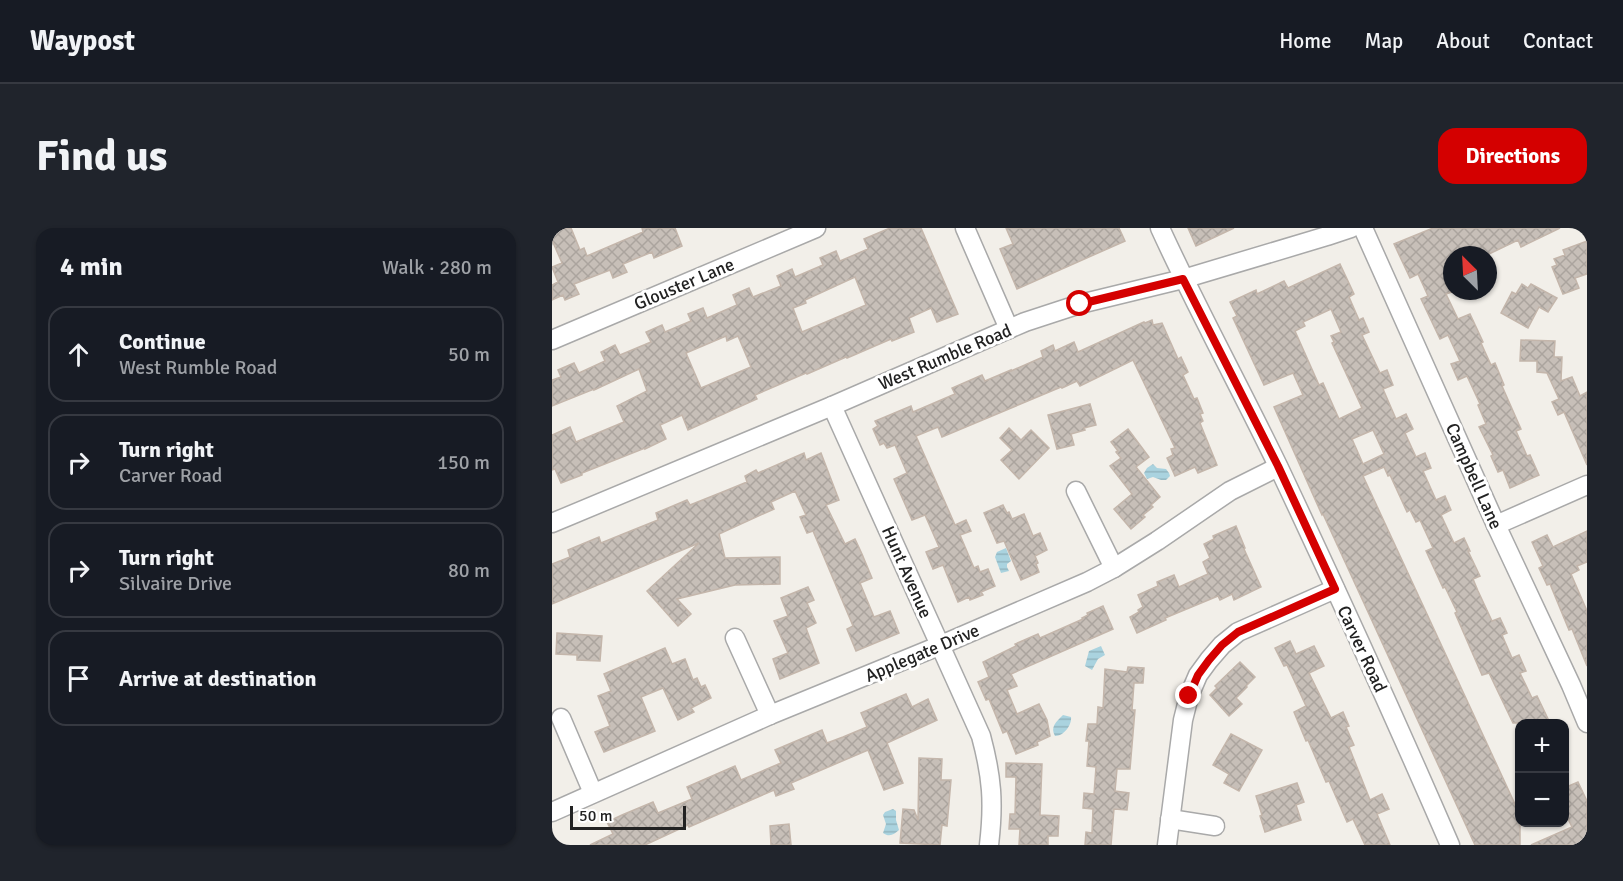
<!DOCTYPE html>
<meta charset="utf-8">
<style>
:root{--surface:#171b24;--page:#20242c;--text:#f1f3f6;--muted:#9ea1a6;--line:#363941;--accent:#d40000}
body{margin:0;font-family:Signika,sans-serif;background:var(--page);color:var(--text)}
.controls{position:absolute;right:18px;bottom:18px;display:grid;overflow:hidden;border-radius:12px;box-shadow:0 2px 4px #0004}
.controls button{width:54px;height:54px;display:grid;place-items:center;padding:0;border:0;border-bottom:2px solid var(--line);background:var(--surface);color:var(--text);font:30px sans-serif}
.compass{position:absolute;left:891px;top:18px;width:54px;height:54px;border-radius:50%;background:var(--surface);box-shadow:0 2px 4px #0004;rotate:336deg}
.scale{position:absolute;left:18px;bottom:15px;width:116px;box-sizing:border-box;padding-left:6px;border:3px solid #222;border-top:0;font-size:16px;line-height:21px;white-space:nowrap;color:#222;-webkit-text-stroke:4px #fff;paint-order:stroke}
.stop{position:absolute;width:18px;height:18px;margin:-14px;border:4px solid #d40000;border-radius:50%;background:#fff}
.stop.end{background:#d40000;border-color:#fff;box-shadow:0 2px 6px #0008}
.list{margin:0;padding:0;list-style:none}
h2{display:flex;justify-content:space-between;align-items:center;height:78px;margin:0;padding:0 24px;font-size:26px}
h2 small{font-size:20px;font-weight:400;color:var(--muted)}
.list li{display:grid;grid-template-columns:39px 1fr auto;gap:18px;align-items:center;box-sizing:border-box;height:96px;margin:0 12px 12px;padding:0 12px;border:2px solid var(--line);border-radius:18px}
.list b{display:block;font-size:22px;white-space:nowrap}
.list p{margin:0;font-size:20px;white-space:nowrap;color:var(--muted)}
.list em{font-size:20px;font-style:normal;color:var(--muted)}
.icon{flex:none;width:33px;height:33px;fill:none;stroke:currentColor;stroke-width:2;stroke-linecap:round;stroke-linejoin:round}
.map{position:relative;flex:none;width:1035px;height:617px;overflow:hidden;border-radius:18px}
header{display:flex;align-items:center;gap:36px;box-sizing:border-box;height:84px;padding:0 30px;background:var(--surface);border-bottom:2px solid var(--line)}
header strong{font-size:28px}
nav{display:flex;gap:33px;margin-inline-start:auto;font-size:21px}
.intro{display:flex;align-items:center;justify-content:space-between;box-sizing:border-box;height:144px;padding:0 36px}
h1{margin:0;font-size:42px}
.button{padding:15px 27px;border-radius:18px;background:var(--accent);color:#fff;font-size:21px;font-weight:700}
main{display:flex;gap:36px;padding:0 36px}
aside{flex:1;background:var(--surface);border-radius:18px;box-shadow:0 2px 4px #0004}
.map>svg:first-child{display:block}
.water{fill:url(#water-rules)}
.building{fill:url(#building-cross-hatch);stroke:#c4b6ab;stroke-width:1.5;fill-rule:evenodd}
.lines{fill:none;stroke-linecap:round;stroke-linejoin:round}
.minor-casing{stroke:#a9a9a9;stroke-width:21}
.minor{stroke:#fff;stroke-width:18}
.route{stroke:#d40000;stroke-width:8}
.labels{text-anchor:middle;dominant-baseline:central;stroke-width:6;stroke-linejoin:round;paint-order:stroke}
.street-label{font-size:18px;fill:#222;stroke:#fff}
</style>
<header>
<strong>Waypost</strong>
<nav><a>Home</a><a>Map</a><a>About</a><a>Contact</a></nav>
</header>
<div class="intro"><h1>Find us</h1><a class="button">Directions</a></div>
<main>
<aside>
<h2>4 min<small>Walk · 280 m</small></h2>
<ul class="list">
<li><svg class="icon" aria-label="ahead" viewBox="0 0 24 24"><path d="M12 20V5M6 11l6-6 6 6"/></svg><div><b>Continue</b><p>West Rumble Road</p></div><em>50 m</em></li>
<li><svg class="icon" aria-label="right" viewBox="0 0 24 24"><path d="M7 20v-9h11M14 6l5 5-5 5"/></svg><div><b>Turn right</b><p>Carver Road</p></div><em>150 m</em></li>
<li><svg class="icon" aria-label="right" viewBox="0 0 24 24"><path d="M7 20v-9h11M14 6l5 5-5 5"/></svg><div><b>Turn right</b><p>Silvaire Drive</p></div><em>80 m</em></li>
<li><svg class="icon" aria-label="arrive" viewBox="0 0 24 24"><path d="M6 21V4h12l-3 4 3 4H6"/></svg><div><b>Arrive at destination</b></div></li>
</ul>
</aside>
<div class="map">
<svg width="1035" height="617" viewBox="0 0 1035 617">
<defs>
<pattern id="water-rules" width="6" height="5" patternUnits="userSpaceOnUse" patternTransform="scale(1.5)"><rect width="6" height="5" fill="#aad3df"/><path d="M0 2.5h6" fill="none" stroke="#92b5bf"/></pattern>
<pattern id="building-cross-hatch" width="8" height="8" patternUnits="userSpaceOnUse" patternTransform="scale(1.5)"><rect width="8" height="8" fill="#c7bfb8"/><path d="M0 0l8 8M0 8l8-8" fill="none" stroke="#aba49e"/></pattern>
</defs>
<rect width="100%" height="100%" fill="#f2efe9"/>
<g class="water">
<polygon points="601,236 605,240 614,241 617,245 618,248 614,252 609,252 601,249 595,251 592,245 595,240"/>
<polygon points="454,320 459,333 455,336 455,339 457,343 449,345 443,329 445,324"/>
<polygon points="549,418 553,427 546,431 540,442 533,438 537,423"/>
<path d="M511 487 519 489C520 497 512 508 503 508 498 499 504 494 511 487Z"/>
<path d="M341 581 344 583V592L347 602C342 606 338 610 331 605L334 596 331 587 333 584Z"/>
</g>
<g class="building">
<polygon points="0,0 19,0 28,22 32,20 35,28 91,4 90,0 123,0 130,18 102,30 100,24 71,36 75,44 61,50 58,42 22,56 27,66 13,72 11,67 0,72 0,57 6,54 0,39 10,35 0,12"/>
<path d="M338 0H369L406 86 385 94 379 80 357 90 362 104 340 113 339 111 295 130 294 129 255 146 254 145 203 167 205 171 136 202 130 187 108 197 114 211 93 221V220L30 245V247L9 255 3 241 0 242V207L18 199 24 214 72 194 65 178 95 163 87 141 42 162V161L0 178V152L9 149 6 142 22 135 27 145 53 133 49 124 63 117 68 127 99 114 94 104 110 97 113 104 139 93 136 86 151 80 155 90 185 77 181 67 197 60 201 69 229 58 225 48 240 41 243 49 271 37 268 30 284 23 288 33 316 21 312 11ZM303 49 314 77 250 104 241 80 254 75 253 72ZM174 108 175 113 186 108 199 139 149 160 134 125Z"/>
<polygon points="454,0 567,0 573,13 465,61 448,21 461,16"/>
<polygon points="636,0 682,0 644,18"/>
<polygon points="881,0 1008,0 969,19 966,12 935,27 900,27 900,31 895,33 900,45 900,64 894,66 906,91 918,86 931,114 929,115 939,137 943,135 952,157 950,158 969,201 964,203 975,228 978,227 987,247 958,260 951,242 946,244 939,228 941,227 927,199 934,196 926,177 928,176 915,148 906,152 899,136 908,133 896,107 888,111 869,71 876,68 866,46 858,50 842,16"/>
<polygon points="1035,13 1035,46 1023,50 1027,60 1011,66 1000,39 1005,37 1002,31 1013,27 1011,22"/>
<path d="M788 36 802 66 797 69 807 92 811 90 817 104 810 107 828 145 835 142 841 157 831 161 844 191 854 186 861 201 853 205 864 229 873 225 879 240 871 243 884 272 893 268 899 282 889 287 902 315 912 310 918 323H916L928 348 921 351 926 363 940 393 948 390 955 405 950 407 960 430 967 427 974 443 968 445 980 470 985 468 998 495H961L937 445 930 447 903 385 905 384 893 359 891 360 874 323 881 320 868 292 864 294 858 282 855 284 838 247 836 248 832 239 811 248 968 587V617H923L771 286 770 287 722 179 751 167 741 145 712 157 681 90 685 88 678 74 704 62 705 66 732 53 736 60ZM779 81 789 104 779 108 782 114 780 115 810 180 787 191 771 155 767 157 743 103 753 98 751 94ZM821 202 832 226 811 236 800 211Z"/>
<polygon points="970,56 976,60 979,56 1005,70 996,84 987,79 976,100 949,85 960,64 964,66"/>
<polygon points="600,92 601,97 610,95 626,131 629,129 636,144 631,147 642,171 645,170 651,185 648,186 651,193 648,195 665,237 646,245 643,239 623,248 615,230 621,227 619,221 623,220 581,132 528,158 525,153 510,160 509,159 390,209 386,199 364,208 403,297 414,292 419,303 408,307 422,340 426,338 428,344 436,341 443,358 429,364 431,367 418,372 417,369 406,374 391,337 381,341 374,324 387,319 373,287 360,292 342,251 355,245 343,217 335,220 332,215 328,217 321,201 326,198 323,193 359,178 361,184 403,166 400,160 430,147 433,153 459,142 459,143 491,129 489,123 501,117 503,123 522,114 526,124 592,94 593,95"/>
<polygon points="969,112 1003,113 1002,129 1010,129 1009,153 1020,149 1028,168 1035,164 1035,237 1012,184 1006,187 1000,174 1007,171 995,145 985,144 985,133 968,133"/>
<polygon points="538,176 544,197 532,200 533,202 519,206 522,217 505,221 496,187"/>
<polygon points="457,200 469,212 479,202 497,220 467,251 449,232 460,222 448,210"/>
<polygon points="576,201 597,229 584,239 608,269 599,277 601,279 591,287 593,289 579,301 562,281 580,266 558,238 569,230 564,224 566,223 559,214"/>
<polygon points="252,225 254,232 269,225 287,272 274,277 293,316 303,311 310,326 320,350 308,355 322,389 338,383 347,405 304,423 295,401 301,398 261,303 255,305 248,289 254,287 243,263 219,274 222,281 167,306 173,330 228,329 228,356 183,357 125,371 139,386 126,398 95,363 147,315 0,376 0,336 18,329 16,322 47,309 49,315 81,302 106,292 104,285 135,272 138,277 173,263 195,254 193,248 204,242 206,245"/>
<polygon points="451,277 455,285 457,284 460,291 472,286 481,308 488,305 495,322 483,328 486,335 484,336 487,344 469,352 452,313 445,315 432,285"/>
<polygon points="684,298 693,320 692,321 709,359 682,372 680,366 668,372 666,368 613,390 614,392 585,405 578,389 587,384 586,382 591,379 586,367 606,358 605,354 622,347 627,359 656,346 651,334 658,330 652,316 662,311 661,308"/>
<polygon points="1035,303 1035,334 1025,338 1027,342 1019,346 1035,383 1035,438 1020,401 1017,402 998,356 995,357 987,340 991,338 980,314 995,307 1001,319"/>
<polygon points="256,359 262,372 255,375 264,395 254,400 267,435 228,451 221,431 236,425 222,393 236,388 229,370"/>
<polygon points="551,378 561,401 459,446 465,458 455,462 465,486 487,476 495,492 498,508 485,514 486,517 464,526 455,503 451,505 437,471 434,472 426,454 437,449 431,434 464,418 463,416 486,406 488,410 531,391 530,390 536,387 535,385"/>
<polygon points="5,405 50,408 48,433 25,432 25,427 4,426"/>
<polygon points="738,413 744,426 762,418 772,438 757,445 779,490 791,484 797,498 794,499 802,517 797,519 818,572 830,566 837,581 825,586 838,617 813,617 801,591 795,594 777,553 774,554 756,512 754,513 742,484 754,478 735,437 732,438 723,420"/>
<polygon points="113,420 120,436 133,431 141,452 145,450 149,459 153,457 159,470 139,480 142,484 126,492 111,460 89,469 103,503 52,524 43,504 58,498 46,468 59,463 52,446"/>
<polygon points="688,434 703,449 694,458 695,459 684,470 690,476 677,488 658,467 665,460 663,458"/>
<polygon points="576,439 592,440 591,455 582,455 580,482 583,482 578,541 565,541 563,563 577,565 575,582 562,581 559,617 533,617 534,604 540,605 541,581 531,580 532,565 542,566 544,539 535,538 537,513 534,513 536,496 545,496 546,479 551,480 553,441 575,444"/>
<polygon points="354,466 360,479 376,471 385,492 335,515 351,555 332,562 316,522 239,555 242,561 224,568 222,562 137,599 136,597 93,617 38,617 61,606 55,594 70,587 101,574 106,585 140,571 135,559 183,538 189,552 229,535 223,522 270,502 275,515 291,509 315,499 309,485"/>
<polygon points="679,506 710,522 687,563 672,555 677,546 661,537"/>
<polygon points="367,530 390,531 389,552 399,552 395,598 390,597 388,617 348,615 351,581 362,582 366,592"/>
<polygon points="454,535 490,536 488,587 507,588 506,608 496,608 496,617 467,617 468,601 457,601 458,586 463,586 464,549 454,549"/>
<polygon points="1026,554 1035,573 1035,613 1025,617 979,617 1020,599 1012,583 1012,560"/>
<polygon points="745,555 752,574 744,577 749,592 713,604 708,588 710,587 704,568"/>
<polygon points="237,596 239,617 219,617 218,598"/>
</g>
<g class="lines">
<defs>
<g id="minor">
<polyline points="413,0 457,101"/>
<path d="M608 0C645 81 688 159 727 240 786 365 843 490 898 617"/>
<polyline points="811,0 944,297 1019,457 1035,495"/>
<polyline points="0,112 264,0"/>
<path d="M280 178 429 508C440 549 442 575 437 617"/>
<polyline points="524,263 562,340"/>
<polyline points="0,295 280,178 473,94 528,76 631,51 775,8 799,0"/>
<polyline points="944,297 1035,257"/>
<polyline points="183,410 218,487"/>
<polyline points="9,490 41,565"/>
<polyline points="0,584 218,487 389,417 535,354 562,340 605,313 678,263 726,239"/>
<polyline points="618,591 663,598"/>
<polyline points="615,617 631,492 637,468 646,447 657,432 670,417 686,404 783,361"/>
</g>
</defs>
<use href="#minor" class="minor-casing"/>
<use href="#minor" class="minor"/>
</g>
<g class="lines">
<polyline class="route" points="528,76 631,51 726,238 783,361 686,404 670,417 657,432 646,447 637,468"/>
</g>
<g class="labels">
<g class="street-label">
<text transform="translate(132 56) rotate(-23)">Glouster Lane</text>
<text transform="translate(393 129) rotate(-23)">West Rumble Road</text>
<text transform="translate(922 248) rotate(66)">Campbell Lane</text>
<text transform="translate(355 344) rotate(66)">Hunt Avenue</text>
<text transform="translate(810 421) rotate(65)">Carver Road</text>
<text transform="translate(370 425) rotate(-23)">Applegate Drive</text>
</g>
</g>
</svg>
<div class="controls">
<button>+</button>
<button>−</button>
</div>
<svg class="compass" viewBox="-18 -18 36 36"><path d="M0-13l5 13h-10z" fill="#e53935"/><path d="M0 13l5-13h-10z" fill="#9ea1a6"/></svg>
<div class="scale">50 m</div>
<div class="stop" style="left:528px;top:76px"></div>
<div class="stop end" style="left:637px;top:468px"></div>
</div>
</main>
